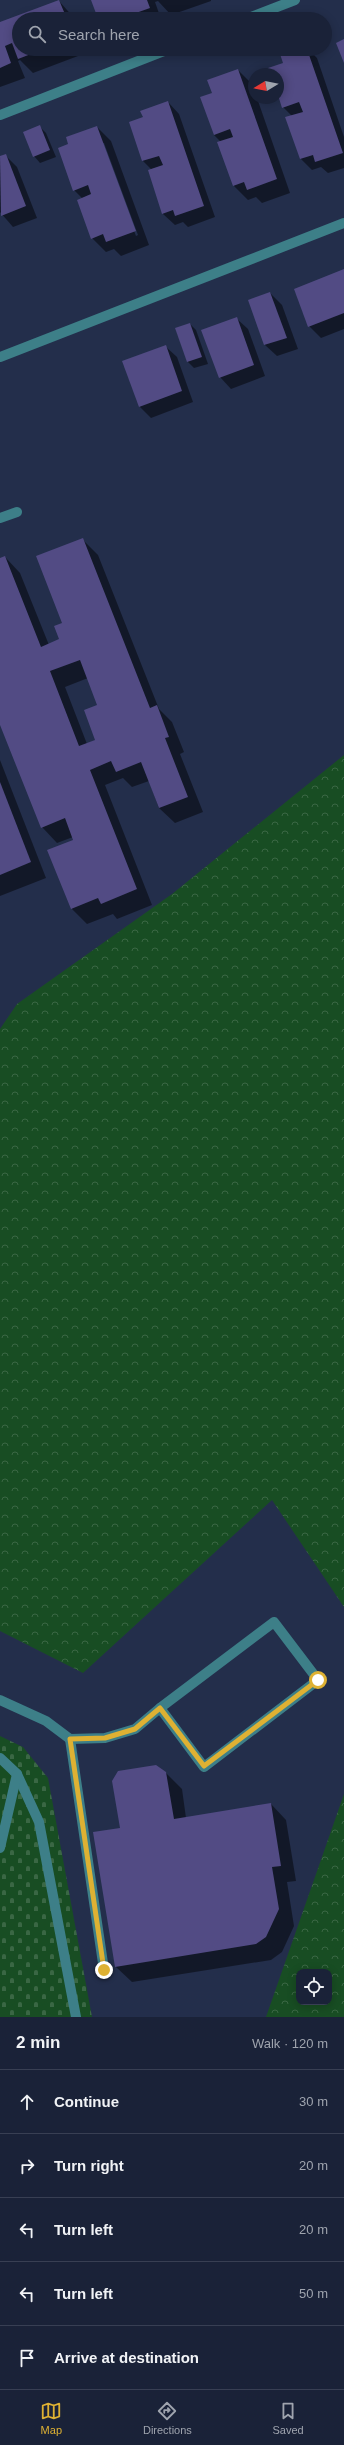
<!DOCTYPE html>
<meta charset="utf-8">
<style>
:root{--surface:#1a2238;--page:#232a40;--text:#f1f3f6;--muted:#9fa4ae;--line:#383f53;--accent:#deb133}
body{margin:0;font-family:Helvetica,sans-serif;background:var(--page);color:var(--text)}
.controls{position:absolute;right:12px;bottom:12px;display:grid;overflow:hidden;border-radius:8px;box-shadow:0 2px 10px #0003}
.controls button{width:36px;height:36px;display:grid;place-items:center;padding:0;border:0;border-bottom:1px solid var(--line);background:var(--surface);color:var(--text);font:20px sans-serif}
.compass{position:absolute;left:248px;top:68px;width:36px;height:36px;border-radius:50%;background:var(--surface);box-shadow:0 2px 10px #0003;rotate:260deg}
.stop{position:absolute;width:12px;height:12px;margin:-9px;border:3px solid #deb133;border-radius:50%;background:#fff}
.stop.end{background:#deb133;border-color:#fff;box-shadow:0 1px 4px #0008}
.list{margin:0;padding:0;list-style:none}
h2{display:flex;justify-content:space-between;align-items:center;height:52px;margin:0;padding:0 16px;font-size:17px}
h2 small{font-size:13px;font-weight:400;color:var(--muted)}
.list li{display:grid;grid-template-columns:26px 1fr auto;gap:12px;align-items:center;box-sizing:border-box;height:64px;padding:0 16px;border-top:1px solid var(--line)}
.list b{display:block;font-size:15px;white-space:nowrap}
.list em{font-size:13px;font-style:normal;color:var(--muted)}
.icon{flex:none;width:22px;height:22px;fill:none;stroke:currentColor;stroke-width:2;stroke-linecap:round;stroke-linejoin:round}
.map{position:relative;flex:none;width:344px;height:2017px;overflow:hidden}
.search{position:absolute;background:var(--surface);box-shadow:0 2px 10px #0003;left:12px;right:12px;top:12px;height:44px;display:flex;align-items:center;gap:10px;box-sizing:border-box;padding:0 14px;border-radius:22px;color:var(--muted);font-size:15px}
.sheet{height:372px;background:var(--surface)}
nav{display:flex;justify-content:space-around;align-items:center;box-sizing:border-box;height:56px;border-top:1px solid var(--line);background:var(--surface);font-size:11px;color:var(--muted)}
nav a{display:grid;justify-items:center;gap:2px}
nav .on{color:var(--accent)}
.map>svg:first-child{display:block}
.forest{fill:url(#forest-crowns);fill-rule:evenodd}
.cemetery{fill:url(#cemetery-stones)}
.shadow{fill:#0007;fill-rule:evenodd}
.building{fill:#524b84;fill-rule:evenodd}
.lines{fill:none;stroke-linecap:round;stroke-linejoin:round}
.minor{stroke:#3d7f88;stroke-width:10}
.route{stroke:#deb133;stroke-width:5}
</style>
<div class="map">
<svg width="344" height="2017" viewBox="0 0 344 2017">
<defs>
<pattern id="forest-crowns" width="20" height="18" patternUnits="userSpaceOnUse"><rect width="20" height="18" fill="#184d23"/><path d="M2 6a3 3 0 1 1 6 0M12 15a3 3 0 1 1 6 0" fill="none" stroke="#3a6744"/></pattern>
<pattern id="cemetery-stones" width="16" height="16" patternUnits="userSpaceOnUse"><rect width="16" height="16" fill="#184d23"/><path d="M2 7V4a2 2 0 0 1 4 0v3zM10 15v-3a2 2 0 0 1 4 0v3z" fill="#3a6744"/></pattern>
</defs>
<rect width="100%" height="100%" fill="#232e4b"/>
<g class="forest">
<polygon points="344,755 344,1607 272,1500 83,1673 0,1631 0,1029 17,1004 172,894"/>
<path d="M344 1794V2017H266ZM299 1972H329V2002H299Z"/>
</g>
<polygon class="cemetery" points="0,1736 23,1747 48,1778 92,2017 0,2017"/>
<g class="shadow">
<polygon points="92,0 211,0 211,1 171,15 158,1 155,2 161,19 101,19"/>
<polygon points="59,1 75,19 19,19 19,49 75,49 78,56 33,73 20,60 18,61 25,78 0,87 0,24"/>
<polygon points="299,49 308,49 317,58 344,137 344,168 328,173 321,167 312,170 301,159 292,116 283,107 278,92 278,74 272,74"/>
<polygon points="238,70 252,84 254,98 257,98 290,193 262,203 256,197 248,200 234,186 219,143 221,142 214,135"/>
<polygon points="168,102 179,114 215,217 188,227 183,222 175,225 163,214 152,170 143,161 130,123 144,118"/>
<polygon points="40,127 46,133 56,157 40,163 34,156"/>
<path d="M97 127 111 141 149 245 121 256 114 249 106 252 92 238 83 199 74 190 70 145ZM102 143H104L138 235 136 236Z"/>
<polygon points="5,155 17,167 37,218 13,227 0,212 0,157"/>
<polygon points="344,271 344,329 321,338 309,326"/>
<polygon points="270,293 282,305 298,349 277,356 265,345 250,301"/>
<polygon points="236,318 248,329 265,376 231,389 220,377"/>
<polygon points="190,324 196,330 208,364 194,368 188,362 176,329"/>
<polygon points="165,346 177,357 193,402 151,418 139,406"/>
<path d="M82 539 98 555 159 709 172 722 184 752 180 754 203 812 175 823 159 808 149 781 132 787 123 778 105 785 152 905 117 919 113 914 87 924 72 909 73 837 57 843 42 827 0 722V559L5 557 20 573 49 645 61 640ZM88 678 99 706 96 740 87 744 65 687Z"/>
<polygon points="0,760 46,878 0,896"/>
<polygon points="166,1773 182,1789 186,1818 271,1804 286,1820 296,1881 287,1882 294,1926 282,1952 271,1960 132,1982 116,1967 121,1829"/>
</g>
<g class="building">
<polygon points="59,0 67,19 19,19 19,49 44,49 18,59 12,43 5,46 11,63 0,68 0,22"/>
<polygon points="91,0 147,0 150,8 119,19 109,19 106,13 97,16"/>
<polygon points="344,39 344,63 336,43"/>
<polygon points="296,49 307,49 343,153 315,162 313,155 300,159 285,117 303,112 299,102 282,108 278,95 278,74 271,74 268,68 283,63 280,54"/>
<polygon points="238,69 277,179 247,190 244,182 233,186 217,142 233,137 230,129 214,135 200,97 212,93 207,80"/>
<polygon points="168,101 204,206 175,216 173,210 162,214 148,170 163,165 159,156 142,161 129,122 143,117 140,111"/>
<polygon points="40,125 50,150 33,157 23,132"/>
<polygon points="97,126 136,231 106,242 103,234 91,239 77,200 91,194 88,185 73,191 58,148 68,144 66,137"/>
<polygon points="6,154 26,206 1,216 0,156"/>
<polygon points="344,269 344,313 308,327 294,289"/>
<polygon points="270,292 287,338 264,345 248,300"/>
<polygon points="237,317 254,365 219,378 201,330"/>
<polygon points="190,323 202,357 187,362 175,328"/>
<polygon points="166,345 182,391 139,407 122,361"/>
<path d="M83 538 150 708 157 705 169 737 165 738 188 797 159 808 141 762 116 772 111 761 90 770 137 889 101 904 98 898 71 909 47 850 73 840 65 818 41 828 0 725V558L5 556 41 647 59 639 54 626 62 623 36 556ZM80 660 97 705 84 710 95 740 79 746 50 671Z"/>
<polygon points="0,782 31,862 0,875"/>
<polygon points="156,1765 166,1772 174,1819 271,1803 281,1866 272,1867 279,1909 266,1937 256,1944 115,1967 93,1832 120,1828 112,1781 118,1771"/>
</g>
<g class="lines">
<g class="minor">
<polyline points="246,19 295,0"/>
<polyline points="0,115 169,49"/>
<polyline points="0,357 344,223"/>
<polyline points="0,518 17,512"/>
<polygon points="274,1622 318,1680 204,1767 160,1708"/>
<polyline points="0,1700 46,1721 70,1739 105,1738 135,1729 160,1708"/>
<polyline points="70,1739 104,1970"/>
<polyline points="0,1758 17,1774 39,1822 76,2017"/>
<polyline points="0,1848 17,1774"/>
</g>
</g>
<g class="lines">
<polyline class="route" points="104,1970 70,1739 105,1738 135,1729 160,1708 204,1766 318,1680"/>
</g>
</svg>
<div class="controls">
<button><svg class="icon" aria-label="locate" viewBox="0 0 24 24"><circle cx="12" cy="12" r="6"/><path d="M12 2v4M12 18v4M2 12h4M18 12h4"/></svg></button>
</div>
<svg class="compass" viewBox="-18 -18 36 36"><path d="M0-13l5 13h-10z" fill="#e53935"/><path d="M0 13l5-13h-10z" fill="#9fa4ae"/></svg>
<div class="stop" style="left:318px;top:1680px"></div>
<div class="stop end" style="left:104px;top:1970px"></div>
<div class="search"><svg class="icon" aria-label="search" viewBox="0 0 24 24"><circle cx="10" cy="10" r="6"/><path d="M15 15l6 6"/></svg>Search here</div>
</div>
<section class="sheet">
<h2>2 min<small>Walk · 120 m</small></h2>
<ul class="list">
<li><svg class="icon" aria-label="ahead" viewBox="0 0 24 24"><path d="M12 20V5M6 11l6-6 6 6"/></svg><div><b>Continue</b></div><em>30 m</em></li>
<li><svg class="icon" aria-label="right" viewBox="0 0 24 24"><path d="M7 20v-9h11M14 6l5 5-5 5"/></svg><div><b>Turn right</b></div><em>20 m</em></li>
<li><svg class="icon" aria-label="left" viewBox="0 0 24 24"><path d="M17 20v-9H6M10 6l-5 5 5 5"/></svg><div><b>Turn left</b></div><em>20 m</em></li>
<li><svg class="icon" aria-label="left" viewBox="0 0 24 24"><path d="M17 20v-9H6M10 6l-5 5 5 5"/></svg><div><b>Turn left</b></div><em>50 m</em></li>
<li><svg class="icon" aria-label="arrive" viewBox="0 0 24 24"><path d="M6 21V4h12l-3 4 3 4H6"/></svg><div><b>Arrive at destination</b></div></li>
</ul>
</section>
<nav>
<a class="on"><svg class="icon" aria-label="map" viewBox="0 0 24 24"><path d="M3 6l6-2 6 2 6-2v14l-6 2-6-2-6 2zM9 4v14M15 6v14"/></svg>Map</a>
<a><svg class="icon" aria-label="directions" viewBox="0 0 24 24"><path d="M12 3l9 9-9 9-9-9zM9 14v-3h6M13 9l2 2-2 2"/></svg>Directions</a>
<a><svg class="icon" aria-label="saved" viewBox="0 0 24 24"><path d="M7 4h10v16l-5-4-5 4z"/></svg>Saved</a>
</nav>
